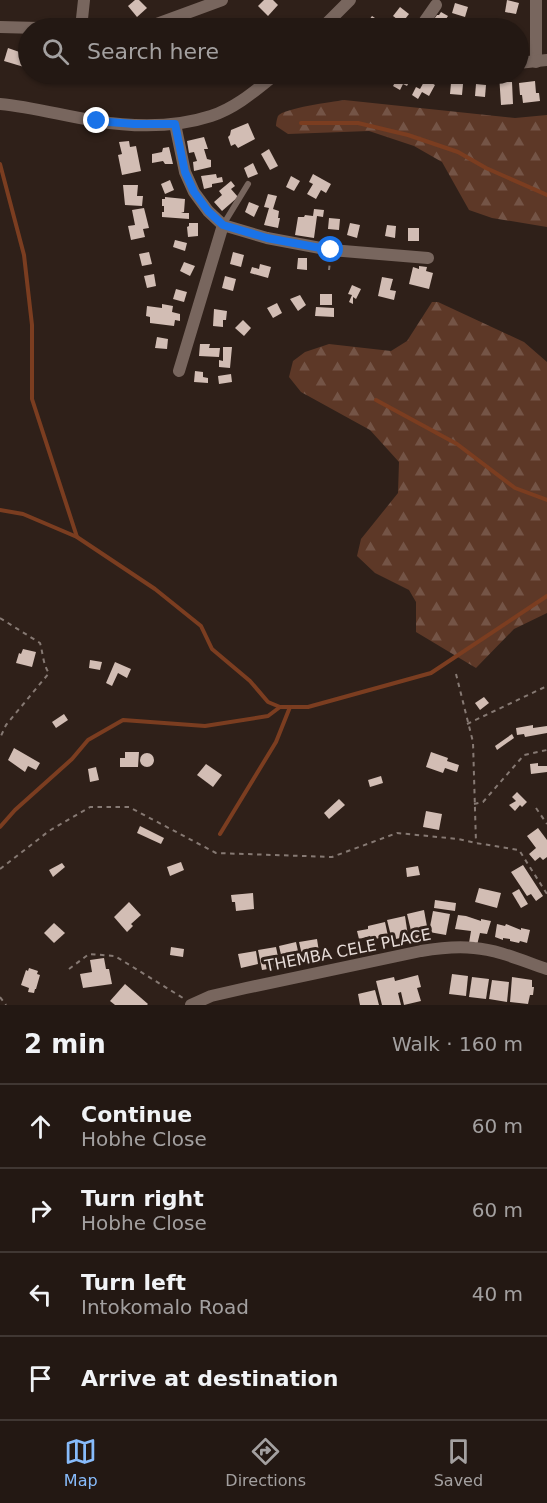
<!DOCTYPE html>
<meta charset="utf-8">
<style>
:root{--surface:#231813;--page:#2b211c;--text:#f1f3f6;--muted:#a3a0a0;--line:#403733;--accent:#87bbfb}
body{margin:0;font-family:"DejaVu Sans",sans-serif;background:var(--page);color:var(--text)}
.stop{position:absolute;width:18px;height:18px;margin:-14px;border:4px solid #1a73e8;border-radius:50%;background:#fff}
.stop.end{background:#1a73e8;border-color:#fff;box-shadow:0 2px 6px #0008}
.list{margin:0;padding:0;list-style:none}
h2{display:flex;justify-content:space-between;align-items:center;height:78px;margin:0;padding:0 24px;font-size:26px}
h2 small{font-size:20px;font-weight:400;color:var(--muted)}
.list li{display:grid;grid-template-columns:39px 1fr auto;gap:18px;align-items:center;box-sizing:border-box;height:84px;padding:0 24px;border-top:2px solid var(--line)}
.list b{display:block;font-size:22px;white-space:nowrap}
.list p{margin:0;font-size:20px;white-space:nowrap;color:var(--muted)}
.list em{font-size:20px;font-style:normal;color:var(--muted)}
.icon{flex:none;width:33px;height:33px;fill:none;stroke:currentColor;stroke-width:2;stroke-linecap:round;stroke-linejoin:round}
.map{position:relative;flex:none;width:547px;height:1005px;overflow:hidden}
.search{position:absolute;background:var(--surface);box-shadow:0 2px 4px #0004;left:18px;right:18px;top:18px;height:66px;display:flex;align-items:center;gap:15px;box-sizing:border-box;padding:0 21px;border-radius:33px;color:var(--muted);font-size:22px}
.sheet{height:414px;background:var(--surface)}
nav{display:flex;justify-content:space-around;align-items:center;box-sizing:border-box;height:84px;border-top:2px solid var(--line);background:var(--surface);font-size:16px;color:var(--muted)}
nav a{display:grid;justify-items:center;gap:3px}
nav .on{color:var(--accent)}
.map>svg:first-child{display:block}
.forest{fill:url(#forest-firs)}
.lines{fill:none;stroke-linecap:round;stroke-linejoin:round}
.stream{stroke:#7b3d20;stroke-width:4}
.building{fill:#d2bdb4}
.path{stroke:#867973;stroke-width:2;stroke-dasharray:4.5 4.5;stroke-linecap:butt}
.service{stroke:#78665e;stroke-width:6}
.minor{stroke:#78665e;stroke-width:12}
.route{stroke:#1a73e8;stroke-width:8}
.labels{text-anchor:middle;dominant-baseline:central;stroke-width:6;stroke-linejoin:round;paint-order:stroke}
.street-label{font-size:16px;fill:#e7dcd8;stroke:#2f2019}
</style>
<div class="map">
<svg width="547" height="1005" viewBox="0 0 547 1005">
<defs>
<pattern id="forest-firs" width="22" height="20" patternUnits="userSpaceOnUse" patternTransform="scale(1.5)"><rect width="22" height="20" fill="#5d3827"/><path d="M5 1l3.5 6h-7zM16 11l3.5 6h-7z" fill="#745446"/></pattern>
</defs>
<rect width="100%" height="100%" fill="#2f2019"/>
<g class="forest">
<path d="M344 100 515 118 547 115V227L492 218 469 210 442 162 414 146 369 131 288 134 276 126C276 124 277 118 278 116 284 108 332 102 344 100Z"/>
<polygon points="432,302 438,302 524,342 547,362 547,613 514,629 476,668 416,632 416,602 409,590 375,573 357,556 361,539 398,493 399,462 370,430 301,392 289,377 293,361 305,352 329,344 391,351 407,341"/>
</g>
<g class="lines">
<g class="stream">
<polyline points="301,123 358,123 408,135 458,152 486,168 547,195"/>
<polyline points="0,164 24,255 32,325 32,399 77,537"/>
<polyline points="376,400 457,444 515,488 547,500"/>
<polyline points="0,510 23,514 77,537 155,589 201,626 212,649 250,681 268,702 280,707 308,707 431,673 547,596"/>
<polyline points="0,827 15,810 72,759 88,740 123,720 205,726 268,716 280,707"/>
<polyline points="220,834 276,742 290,707"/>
</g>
</g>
<g class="building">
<polygon points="135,0 139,0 147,8 137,17 128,6"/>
<polygon points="264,0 273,0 278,5 268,16 258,6"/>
<polygon points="507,0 519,3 516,14 505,12"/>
<polygon points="455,3 468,7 465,17 452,13"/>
<polygon points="400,7 409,14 402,23 393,16"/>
<polygon points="441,12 448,16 441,27 432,22 437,15 439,15"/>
<polygon points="372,16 378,20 372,28 363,28"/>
<polygon points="494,22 498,24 498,28 481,28 481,24 490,23 490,25"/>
<polygon points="8,48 28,55 24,67 4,61"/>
<polygon points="81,74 100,76 99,83 80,80"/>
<polygon points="400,74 408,74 412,76 407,86 403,84 400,90 393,86"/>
<polygon points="426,74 433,76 430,82 435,85 429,96 422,92 418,99 412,95 416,87 420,89 425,80 423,79"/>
<polygon points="499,74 503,74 504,82 512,82 513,104 501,105"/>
<polygon points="535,81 536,93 539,93 540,101 523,103 522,95 520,95 519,83"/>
<polygon points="451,83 463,84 462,95 450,94"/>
<polygon points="476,84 486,85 485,97 475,96"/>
<polygon points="248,123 255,139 238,148 235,144 231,146 228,137 230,135 231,130"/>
<polygon points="204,137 208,149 204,149 207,159 211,160 211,167 194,171 193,162 197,161 194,152 189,153 187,141"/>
<polygon points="129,141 130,147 136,146 141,171 122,175 118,155 122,154 119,142"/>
<polygon points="169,147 173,164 165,164 163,161 152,163 152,154 162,152 163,148"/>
<polygon points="269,149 278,166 270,170 261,154"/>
<polygon points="253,163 258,174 248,178 244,168"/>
<polygon points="216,174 217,178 222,177 223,182 212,184 212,187 204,189 201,176"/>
<polygon points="313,174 331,184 326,193 321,190 316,199 307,194 313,184 309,182"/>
<polygon points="291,176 300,181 294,191 286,187"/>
<polygon points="170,180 174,190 165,194 161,184"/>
<polygon points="231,181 235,186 231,189 238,197 222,211 214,202 222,195 219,191"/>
<polygon points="123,185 138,185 137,196 143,196 142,206 125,205"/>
<polygon points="268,194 277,196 273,209 279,211 278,218 280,218 278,228 264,225 269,208 264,207"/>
<polygon points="165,197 185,199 184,212 181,213 189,213 189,219 162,217 162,212 164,212 164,206 162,206 162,199 165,199"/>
<polygon points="249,202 259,206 254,217 245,212"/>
<polygon points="144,208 149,228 143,229 145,237 131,240 128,226 135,225 132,210"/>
<polygon points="314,209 324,210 323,217 317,216 314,238 295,235 298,217 304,217 305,215 313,216"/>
<polygon points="329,218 340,219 339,230 328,229"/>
<polygon points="189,223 198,223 198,236 188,237 187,227 189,226"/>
<polygon points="350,223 360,225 357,238 347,235"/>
<polygon points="387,225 396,226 395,238 385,236"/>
<rect x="408" y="228" width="11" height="13"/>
<polygon points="175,240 187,243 185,251 173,247"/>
<polygon points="149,252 152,264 142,266 139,254"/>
<polygon points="233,252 244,255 241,267 230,264"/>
<polygon points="298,258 307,258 307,270 297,269"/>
<polygon points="184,262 195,266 190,276 180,271"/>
<polygon points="260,264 271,267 268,278 250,273 252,267 259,269"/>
<polygon points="419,266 427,267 426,271 433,273 429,289 409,284 413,267 419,269"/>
<polygon points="154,274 156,286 147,288 144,276"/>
<polygon points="225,276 236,279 233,291 222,288"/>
<polygon points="382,277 393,279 390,290 396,291 394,300 378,296"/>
<polygon points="352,285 361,289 356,299 353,297 353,304 349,302 352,295 348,294"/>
<polygon points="176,289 187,292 184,302 173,299"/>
<rect x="320" y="294" width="12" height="11"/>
<polygon points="300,295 306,305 298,311 290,299"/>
<polygon points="277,303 282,313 273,318 267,308"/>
<polygon points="162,304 173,306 172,312 180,314 180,321 175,320 174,326 150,323 150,317 146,316 147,306 162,308"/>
<polygon points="316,307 334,308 334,317 315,316"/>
<polygon points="214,309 227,311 226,320 223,320 223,327 213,326"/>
<polygon points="243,320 251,328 244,336 235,328"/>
<polygon points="157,337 168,339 167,349 155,348"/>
<polygon points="200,344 210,344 209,348 220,348 219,357 199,356"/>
<polygon points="223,347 232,347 230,368 219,367 219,360 223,361"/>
<polygon points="195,371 203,372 203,377 208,378 208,383 194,382"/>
<polygon points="231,374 232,382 219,384 218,376"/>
<polygon points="23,649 36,652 32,667 16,663 19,653 21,654"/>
<polygon points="90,660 102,662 100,670 89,668"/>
<polygon points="115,662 131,669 127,678 118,673 112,686 106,683"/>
<polygon points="484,697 489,703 480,710 475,703"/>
<polygon points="64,714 68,720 56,728 52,722"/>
<polygon points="533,725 533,728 547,726 547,733 525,737 524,734 517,735 516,728"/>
<polygon points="512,734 514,738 497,750 495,746"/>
<polygon points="14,748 40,763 36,770 28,766 25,772 8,760"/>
<polygon points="125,752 139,752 138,767 120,767 120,758 125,758"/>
<polygon points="431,752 448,758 447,761 459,765 457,772 445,768 443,773 426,767"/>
<circle cx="147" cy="760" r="7"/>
<polygon points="538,763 538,766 547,766 547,772 531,774 530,764"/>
<polygon points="206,764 222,775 213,787 197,775"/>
<polygon points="96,767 99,780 90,782 88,769"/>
<polygon points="381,776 383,783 370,787 368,780"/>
<polygon points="517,792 527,802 522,807 520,805 515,811 509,805 516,801 512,797"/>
<polygon points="339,799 345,805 329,819 324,813"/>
<polygon points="426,811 442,814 439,830 423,827"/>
<polygon points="140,826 164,838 161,844 137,833"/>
<polygon points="538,828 547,840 547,857 543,860 540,857 535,861 529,854 536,848 527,836"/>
<polygon points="181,862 184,870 170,876 167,867"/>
<polygon points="62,863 65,867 53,877 49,870"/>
<polygon points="523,865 543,896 536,901 531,894 527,896 511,872"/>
<polygon points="418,866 420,875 407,877 406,868"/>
<polygon points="479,888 501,893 497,908 475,902"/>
<polygon points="519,889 528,904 521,908 512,893"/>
<polygon points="253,893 254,909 236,911 235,902 232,902 231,895"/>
<polygon points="435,900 456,903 455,911 434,908"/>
<polygon points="129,902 141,915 131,924 133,926 127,932 114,917"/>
<polygon points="424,910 428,932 412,935 407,914"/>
<polygon points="433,911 450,914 446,935 429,932"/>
<polygon points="458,915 466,916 481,921 481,919 491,921 487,934 480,933 477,945 469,943 471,931 455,929"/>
<polygon points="405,916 408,936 392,940 387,920"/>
<polygon points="385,922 388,936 371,940 370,936 359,939 357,931 368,929 368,926"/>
<polygon points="54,923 65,933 54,943 44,933"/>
<polygon points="497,924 505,926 506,924 521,930 521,928 530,930 527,943 520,941 519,943 510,941 510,939 503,938 503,940 495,937"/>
<polygon points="426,933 428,941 416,944 414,936"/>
<polygon points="317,939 319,952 302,955 299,942"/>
<polygon points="296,942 299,956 282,959 279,946"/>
<polygon points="171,947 184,949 183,957 170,955"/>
<polygon points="276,947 280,967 262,970 258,950"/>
<polygon points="256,951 258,964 241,968 238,954"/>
<polygon points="104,958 106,969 109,969 112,984 83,988 80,974 92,972 90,960"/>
<polygon points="29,968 38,971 37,974 40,975 36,989 35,989 34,993 28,992 29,988 21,985 26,970 28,971"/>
<polygon points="452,974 468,976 466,996 449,994"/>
<polygon points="418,975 421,987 417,988 421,1001 404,1005 401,992 398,993 401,1005 382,1005 376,981 394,977 395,981"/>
<polygon points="472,977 489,979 486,999 469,997"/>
<polygon points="512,977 532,980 532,987 534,987 533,995 530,995 528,1004 510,1002"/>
<polygon points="492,980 509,982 507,1002 489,999"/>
<polygon points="125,984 148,1004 147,1005 115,1005 110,1001"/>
<polygon points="375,990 379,1005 360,1005 358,994"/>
</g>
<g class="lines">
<g class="path">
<polyline points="329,270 330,261"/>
<path d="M0 618 40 643C43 653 43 665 49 673L6 725 0 738"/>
<polyline points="456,674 473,742 476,843"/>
<polyline points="467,724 547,686"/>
<polyline points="474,804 483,802 524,755 547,750"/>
<polyline points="536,808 547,824"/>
<polyline points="0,869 49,831 90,807 129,807 216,853 332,857 397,833 458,839 476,843 519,850 547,894"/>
<polyline points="69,969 89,954 115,956 183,998"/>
<polyline points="0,997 6,1005"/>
</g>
<polyline class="service" points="223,225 248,184"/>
<g class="minor">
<polyline points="0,27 39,28"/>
<polyline points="81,28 84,0"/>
<polyline points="146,28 222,0"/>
<polyline points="322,28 350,0"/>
<polyline points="420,28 436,5"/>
<polyline points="536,62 536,0"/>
<polyline points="518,63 547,60"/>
<path d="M0 104C32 107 64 116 96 121 133 127 174 128 211 116 236 108 256 90 276 74"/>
<polyline points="175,124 185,172 194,192 208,211 223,225 267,238 331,250 428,258"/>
<polyline points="179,371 223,225"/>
<path d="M191 1005 211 996 246 988 421 951C439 948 456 946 474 948 499 950 523 961 547 969"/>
</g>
</g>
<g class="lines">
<polyline class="route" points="97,121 134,124 175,124 185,172 194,192 208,211 223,225 267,238 331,250"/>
</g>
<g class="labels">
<g class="street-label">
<text transform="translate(348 950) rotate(-11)">THEMBA CELE PLACE</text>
</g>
</g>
</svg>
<div class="stop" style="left:331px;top:250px"></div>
<div class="stop end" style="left:97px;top:121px"></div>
<div class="search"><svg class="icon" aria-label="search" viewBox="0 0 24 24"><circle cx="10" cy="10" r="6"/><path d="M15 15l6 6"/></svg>Search here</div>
</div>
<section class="sheet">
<h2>2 min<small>Walk · 160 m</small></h2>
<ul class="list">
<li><svg class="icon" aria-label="ahead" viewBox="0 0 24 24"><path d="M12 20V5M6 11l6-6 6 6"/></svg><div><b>Continue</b><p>Hobhe Close</p></div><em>60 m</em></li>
<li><svg class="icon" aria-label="right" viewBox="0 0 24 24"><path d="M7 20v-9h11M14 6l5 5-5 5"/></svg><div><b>Turn right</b><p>Hobhe Close</p></div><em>60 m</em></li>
<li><svg class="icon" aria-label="left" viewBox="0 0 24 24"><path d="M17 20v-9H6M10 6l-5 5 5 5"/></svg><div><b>Turn left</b><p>Intokomalo Road</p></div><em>40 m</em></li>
<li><svg class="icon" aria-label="arrive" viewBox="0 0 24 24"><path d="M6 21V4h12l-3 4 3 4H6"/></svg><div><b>Arrive at destination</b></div></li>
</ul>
</section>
<nav>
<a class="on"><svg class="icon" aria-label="map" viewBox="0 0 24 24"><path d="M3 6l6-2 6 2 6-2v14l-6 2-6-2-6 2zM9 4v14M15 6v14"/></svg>Map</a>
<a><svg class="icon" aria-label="directions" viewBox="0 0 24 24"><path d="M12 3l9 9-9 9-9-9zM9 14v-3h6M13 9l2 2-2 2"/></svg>Directions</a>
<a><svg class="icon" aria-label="saved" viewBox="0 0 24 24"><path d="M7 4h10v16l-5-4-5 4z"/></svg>Saved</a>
</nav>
